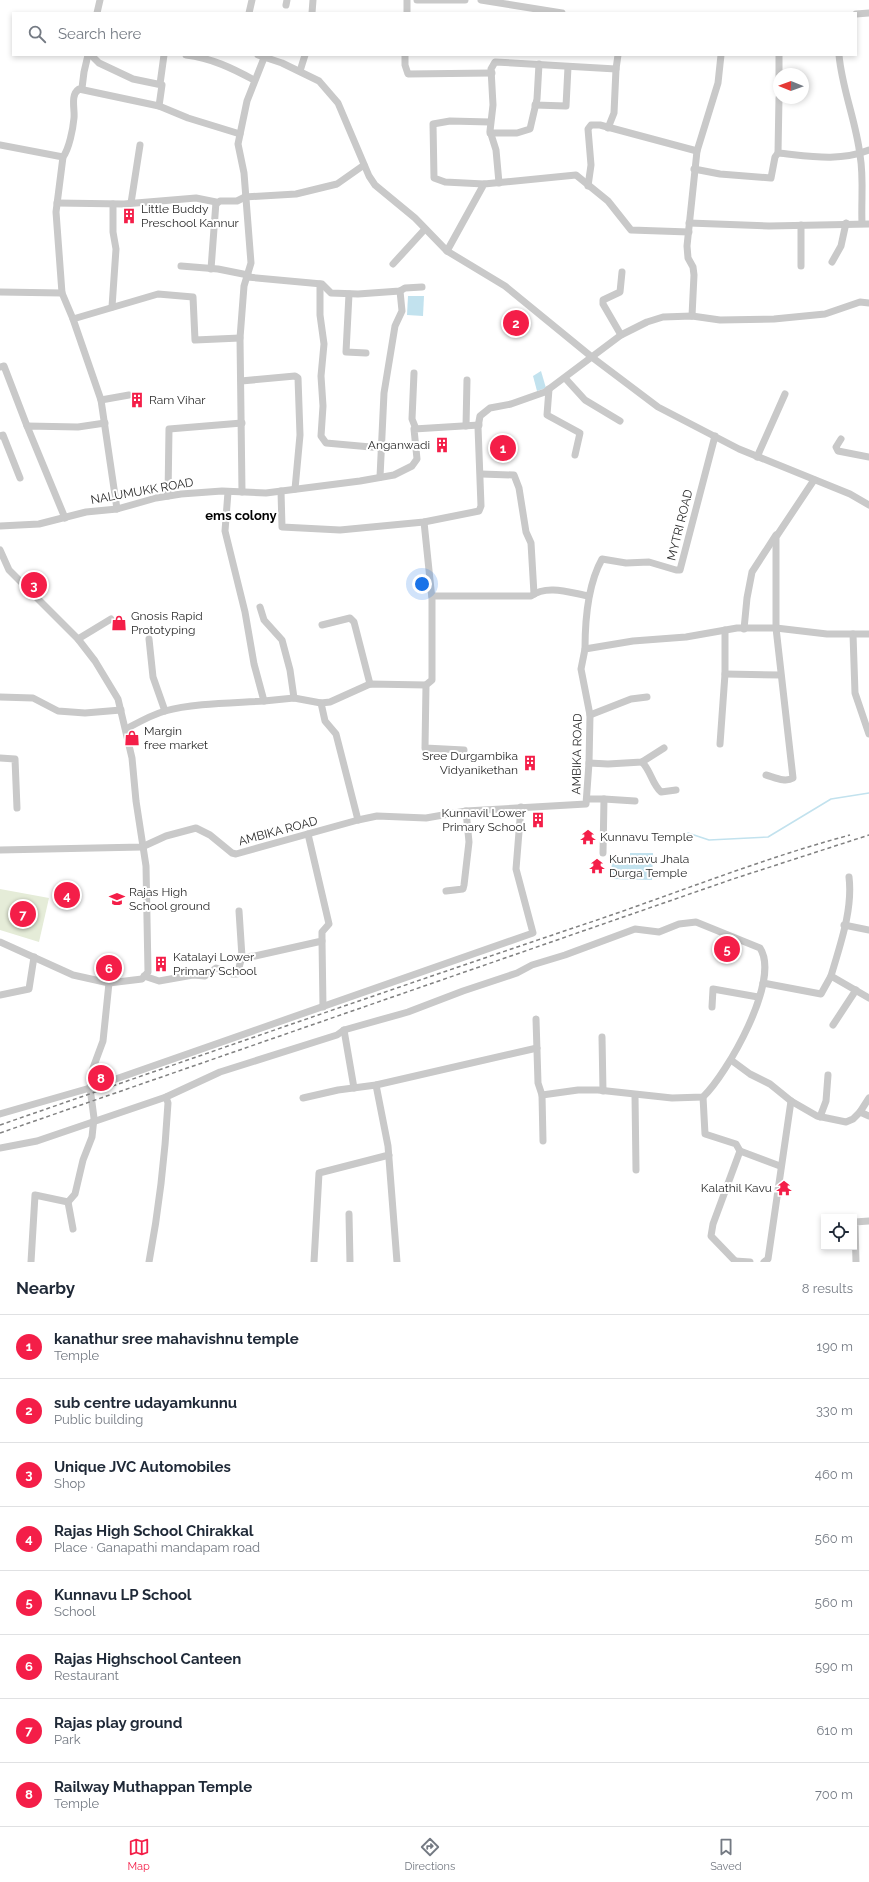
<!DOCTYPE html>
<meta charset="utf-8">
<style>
:root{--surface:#fff;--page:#f2f2f3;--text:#1f2937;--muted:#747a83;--line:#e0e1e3;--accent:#f41e48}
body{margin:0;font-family:Raleway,sans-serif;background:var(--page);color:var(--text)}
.controls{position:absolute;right:12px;bottom:12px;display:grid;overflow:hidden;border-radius:0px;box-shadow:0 2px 6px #0003}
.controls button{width:36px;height:36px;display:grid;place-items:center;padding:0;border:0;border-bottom:1px solid var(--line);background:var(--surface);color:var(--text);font:20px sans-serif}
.compass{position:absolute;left:773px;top:68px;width:36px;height:36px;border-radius:50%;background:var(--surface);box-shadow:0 2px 6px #0003;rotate:271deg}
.you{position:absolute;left:422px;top:584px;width:14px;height:14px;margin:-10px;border:3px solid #fff;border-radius:50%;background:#1a73e8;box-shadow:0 0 0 6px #1a73e833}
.badge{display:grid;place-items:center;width:26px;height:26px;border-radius:50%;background:var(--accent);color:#fff;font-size:13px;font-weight:700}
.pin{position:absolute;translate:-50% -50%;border:2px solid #fff;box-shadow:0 1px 4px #0006}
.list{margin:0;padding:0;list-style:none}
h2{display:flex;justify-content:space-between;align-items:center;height:52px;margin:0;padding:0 16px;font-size:17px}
h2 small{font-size:13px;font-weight:400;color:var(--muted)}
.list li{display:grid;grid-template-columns:26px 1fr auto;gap:12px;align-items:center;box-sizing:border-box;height:64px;padding:0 16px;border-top:1px solid var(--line)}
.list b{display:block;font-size:15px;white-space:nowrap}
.list p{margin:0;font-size:13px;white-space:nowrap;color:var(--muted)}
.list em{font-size:13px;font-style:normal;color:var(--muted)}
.icon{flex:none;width:22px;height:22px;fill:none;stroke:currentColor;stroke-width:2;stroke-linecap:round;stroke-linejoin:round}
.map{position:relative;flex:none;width:869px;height:1262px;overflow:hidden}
.search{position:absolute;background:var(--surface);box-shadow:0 2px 6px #0003;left:12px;right:12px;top:12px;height:44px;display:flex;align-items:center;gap:10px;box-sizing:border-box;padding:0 14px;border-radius:0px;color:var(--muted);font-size:15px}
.sheet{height:564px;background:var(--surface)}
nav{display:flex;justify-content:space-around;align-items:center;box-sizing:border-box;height:56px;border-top:1px solid var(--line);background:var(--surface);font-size:11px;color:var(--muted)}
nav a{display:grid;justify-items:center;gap:2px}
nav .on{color:var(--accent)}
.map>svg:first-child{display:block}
.green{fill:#e5ecd8}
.water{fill:#c2e2ee}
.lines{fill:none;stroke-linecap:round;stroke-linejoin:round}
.stream{stroke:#c2e2ee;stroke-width:1.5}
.minor{stroke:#c9c9c9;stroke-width:7}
.rail{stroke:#818181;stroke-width:1.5;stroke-dasharray:4 3;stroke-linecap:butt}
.labels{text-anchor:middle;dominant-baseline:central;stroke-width:4;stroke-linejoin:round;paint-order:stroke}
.poi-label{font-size:12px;fill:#2c2c2c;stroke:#fff;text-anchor:start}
.street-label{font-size:12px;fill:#2c2c2c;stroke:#fff}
.neighbourhood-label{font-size:13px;font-weight:bold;fill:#000;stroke:#fff}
</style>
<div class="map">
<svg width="869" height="1262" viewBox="0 0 869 1262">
<rect width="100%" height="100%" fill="#fff"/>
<polygon class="green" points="0,889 49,898 39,942 0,930"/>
<g class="water">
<polygon points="408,296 424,296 423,316 407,315"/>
<polygon points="541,371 546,388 537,391 533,376"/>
<polygon points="630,853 653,853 652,880 611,879 612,858 630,859"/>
</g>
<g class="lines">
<polyline class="stream" points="688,833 709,840 768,837 831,799 869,793"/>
<g class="minor">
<polyline points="417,0 465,0"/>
<polyline points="481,0 562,13"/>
<polyline points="286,5 287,0"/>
<polyline points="97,13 100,0"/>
<polyline points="249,13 252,0"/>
<polyline points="312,13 313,0"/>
<polyline points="407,13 407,0"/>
<polyline points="856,14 869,13"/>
<polyline points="91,55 99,63 133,79 162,85 159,106"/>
<path d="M186 55C211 58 232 68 254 80"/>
<polyline points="258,55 282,63 319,81 338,103 369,176 375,185 415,218 447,251 484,184 576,175 608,201 631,230 689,232"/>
<polyline points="405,55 405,65 408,74 492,73"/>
<polyline points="779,55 779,87"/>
<path d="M839 55C842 89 856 121 860 155 864 178 861 200 862 223"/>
<polyline points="300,71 305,55"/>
<polyline points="160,84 164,55"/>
<polyline points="82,88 84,72 88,55"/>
<polyline points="535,105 566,106 568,67"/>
<polyline points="608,128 614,113 616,69"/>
<polyline points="490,133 517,133 530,129 537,99 539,64"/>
<polyline points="0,145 63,157 56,212 62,293 73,319"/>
<polyline points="778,153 779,98"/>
<path d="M63 157C69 149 73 129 74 118 75 109 70 95 79 89L159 106 188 118 240 134"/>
<path d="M694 169 720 174 771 178 775 157 778 153C809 156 839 162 869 150"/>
<polyline points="499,183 496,150 490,131 493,105 491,69 495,62 616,69 618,55"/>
<polyline points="484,184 445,182 434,178 433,124 450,121 490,122"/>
<polyline points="588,186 591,165 588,129 591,125 600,125 697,151"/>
<polyline points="57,203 124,204 196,198 216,202 211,269"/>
<polyline points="131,203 140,145"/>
<polyline points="216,204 220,201 237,201 245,197 296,194 337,184 364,165"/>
<polyline points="689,223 769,226 869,224"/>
<polyline points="447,251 505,286 593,358 658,407 739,449 850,494 869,505"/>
<polyline points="832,262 841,246 846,223"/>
<polyline points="393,264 425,229"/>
<polyline points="181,266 218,269 248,275"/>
<polyline points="801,266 801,225"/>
<polyline points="247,277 322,284 331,293 358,294 400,291 405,288 422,287"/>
<polyline points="320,284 320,315 324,344 321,376 323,406 321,436 326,443 382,448"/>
<polyline points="0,292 62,293"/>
<polyline points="349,294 346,352 366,353"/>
<polyline points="112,307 116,249 113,232 113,204"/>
<polyline points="692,316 694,275 693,267 688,258 687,246 697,151 718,83 721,55"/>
<polyline points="621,335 603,304 603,300 620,292 622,272"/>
<polyline points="0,367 4,366 27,426"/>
<polyline points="414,373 412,419 416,429"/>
<polyline points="565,378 585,400 620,421"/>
<polyline points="241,381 295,376 298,378 300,435 295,489"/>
<polyline points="549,389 547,415 580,433 575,455"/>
<polyline points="101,400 73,319 158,294 193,297 195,340 240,338"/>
<polyline points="466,426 467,380"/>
<polyline points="0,436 3,435 20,478"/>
<polyline points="841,439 836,447 838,451 869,457"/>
<polyline points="757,457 785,394"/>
<polyline points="481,474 514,475 519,488 526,532 531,543 534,594"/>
<polyline points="380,477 384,393 395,326 402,311 400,291"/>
<polyline points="281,491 282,527 340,530 424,522 479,511 481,506 478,427 480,416 490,408 511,404 545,392 621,335 647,322 663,317 692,316 720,320 774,319 825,314 860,302 869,303"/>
<polyline points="242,492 240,338 244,286 251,263 244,173 238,144 247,101 264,58"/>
<polyline points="168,496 169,429 242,423"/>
<polyline points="117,509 101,400 129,395"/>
<polyline points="65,518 27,426 78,427 105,423"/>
<polyline points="424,522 432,599 432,680 426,685 425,748 464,750"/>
<polyline points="0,526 39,524 86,512 117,509 156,498 181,494 222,491 266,493 360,481 394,475 412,466 417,459 414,429 479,425"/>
<polyline points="0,550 9,570 78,639 95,661 118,699 132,758 136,801 146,866 148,972 142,979 109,983 73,975 0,942"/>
<path d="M432 596H531C547 584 571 593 589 596"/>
<polyline points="260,607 264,620 282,640 290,670 294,698"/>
<polyline points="322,625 350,618 354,622 370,684"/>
<polyline points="744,629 747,598 752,572 776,535"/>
<polyline points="853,634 855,693 869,734"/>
<polyline points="78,639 111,619"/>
<polyline points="149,639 153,677 165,711"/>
<path d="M585 649C585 620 588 584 602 559L626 563 649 562 676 570H680L715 436"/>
<polyline points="725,674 780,675"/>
<polyline points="0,697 33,698 58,711 85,713 121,710"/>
<polyline points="264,701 294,698 321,703 330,702 370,684 426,685"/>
<polyline points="321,703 325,721 336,734 358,820"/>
<polyline points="590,715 631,699 647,697"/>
<path d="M126 729C139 722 151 715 165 711 193 703 234 703 264 701L254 664 245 612 225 531 228 492"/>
<polyline points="720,744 725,674 725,630"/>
<polyline points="0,758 15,759 17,808"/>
<path d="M642 762C651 771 652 784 661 792L676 790"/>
<polyline points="589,763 608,764 642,762 664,748"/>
<path d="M766 775C774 777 785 783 793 778L776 628V537L814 480"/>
<polyline points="587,799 604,799 603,853"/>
<polyline points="604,799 635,801"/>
<polyline points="0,850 142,847 166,836 196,828 210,835 232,853 236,854 358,820 377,816 426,818 466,811 586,804 589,763 590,715 581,669 585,649 633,641 686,637 737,628 776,628 827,634 869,634"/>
<path d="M849 877C853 910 840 945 831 976L869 998"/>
<polyline points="446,891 463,889 464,885 469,842 466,811"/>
<polyline points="844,925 869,930"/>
<polyline points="322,941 323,1007"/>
<polyline points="242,957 255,956 322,941 322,932 329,924 308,834"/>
<polyline points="144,976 159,981 193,975 205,976 216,968 232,974 237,974 242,957 239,911"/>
<polyline points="763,983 821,994 831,976"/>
<polyline points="0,995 29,989 34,957"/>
<polyline points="712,1007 713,989 758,997"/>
<polyline points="536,1019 538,1083 542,1095 543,1141"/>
<polyline points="833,1025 856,990"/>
<polyline points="344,1030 354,1088"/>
<polyline points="602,1037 603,1091"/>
<polyline points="731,1060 750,1074 770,1084 791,1101 817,1116 846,1122 853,1119 860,1112 869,1098"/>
<polyline points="376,1085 388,1146 397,1262"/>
<polyline points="635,1095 636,1170"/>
<polyline points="703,1097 705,1134 736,1144 740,1151 713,1224 711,1236 736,1262"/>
<polyline points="303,1098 338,1090 376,1085 537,1048"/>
<polyline points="860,1112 869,1116"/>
<polyline points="0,1114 90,1088 533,933 516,869 521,807"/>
<polyline points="820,1117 826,1101 828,1075"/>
<path d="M0 1148 37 1141 166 1097 220 1072 337 1035 344 1030 408 1012 463 991 517 973 532 965 565 955 635 929 659 932 679 924 696 922 760 948C781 980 727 1074 703 1097L672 1098 598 1090H578L542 1095"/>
<polyline points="740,1151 780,1166"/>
<polyline points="68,1202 73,1229"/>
<polyline points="349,1214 350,1262"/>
<polyline points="735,1261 750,1262"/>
<polyline points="31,1262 35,1195 68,1202 75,1194 83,1160 92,1137 94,1118 90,1088 93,1068 103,1041 109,983"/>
<path d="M149 1262C159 1209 165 1157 168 1103L166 1097"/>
<polyline points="314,1262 319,1173 389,1155"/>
<polyline points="764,1262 768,1259 791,1101"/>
<polyline points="856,1262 855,1222 869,1221"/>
</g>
<g class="rail">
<path d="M0 1125C199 1056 398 987 597 920 682 891 764 858 850 835"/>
<polyline points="0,1133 733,879 869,835"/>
</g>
</g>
<defs>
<symbol id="building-bare" viewBox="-9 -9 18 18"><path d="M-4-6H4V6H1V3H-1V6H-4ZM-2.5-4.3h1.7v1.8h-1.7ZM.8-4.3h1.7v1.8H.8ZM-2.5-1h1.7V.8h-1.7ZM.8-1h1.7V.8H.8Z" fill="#f41e48" stroke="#fff" stroke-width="2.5" paint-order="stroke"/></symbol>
<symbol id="shop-bare" viewBox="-9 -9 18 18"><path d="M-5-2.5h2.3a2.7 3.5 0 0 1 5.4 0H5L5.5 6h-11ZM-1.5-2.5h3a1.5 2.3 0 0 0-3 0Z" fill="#f41e48" stroke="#fff" stroke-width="2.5" paint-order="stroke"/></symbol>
<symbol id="temple-bare" viewBox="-9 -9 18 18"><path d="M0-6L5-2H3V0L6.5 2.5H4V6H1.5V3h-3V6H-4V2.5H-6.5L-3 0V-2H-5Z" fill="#f41e48" stroke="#fff" stroke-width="2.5" paint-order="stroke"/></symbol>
<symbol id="school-bare" viewBox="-9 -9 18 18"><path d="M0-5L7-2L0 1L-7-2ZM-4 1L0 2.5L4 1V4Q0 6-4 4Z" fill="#f41e48" stroke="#fff" stroke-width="2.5" paint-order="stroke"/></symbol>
</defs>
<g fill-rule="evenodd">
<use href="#building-bare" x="118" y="205" width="22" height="22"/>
<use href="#building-bare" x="126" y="389" width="22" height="22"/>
<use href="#building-bare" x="431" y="434" width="22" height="22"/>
<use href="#shop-bare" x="108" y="612" width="22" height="22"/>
<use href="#shop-bare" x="121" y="727" width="22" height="22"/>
<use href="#building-bare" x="519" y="752" width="22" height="22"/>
<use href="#building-bare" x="527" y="809" width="22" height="22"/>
<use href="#temple-bare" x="577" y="826" width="22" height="22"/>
<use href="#temple-bare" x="586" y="855" width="22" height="22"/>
<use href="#school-bare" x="106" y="888" width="22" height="22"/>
<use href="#building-bare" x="150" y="953" width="22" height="22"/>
<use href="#temple-bare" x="773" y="1177" width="22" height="22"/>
</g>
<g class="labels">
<g class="poi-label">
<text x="141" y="209">Little Buddy<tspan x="141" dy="14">Preschool Kannur</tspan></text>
<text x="149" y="400">Ram Vihar</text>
<text x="430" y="445" text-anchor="end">Anganwadi</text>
<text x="131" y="616">Gnosis Rapid<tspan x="131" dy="14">Prototyping</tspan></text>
<text x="144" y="731">Margin<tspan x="144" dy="14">free market</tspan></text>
<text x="518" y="756" text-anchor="end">Sree Durgambika<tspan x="518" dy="14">Vidyanikethan</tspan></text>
<text x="526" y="813" text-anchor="end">Kunnavil Lower<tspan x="526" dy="14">Primary School</tspan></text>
<text x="600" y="837">Kunnavu Temple</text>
<text x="609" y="859">Kunnavu Jhala<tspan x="609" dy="14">Durga Temple</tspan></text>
<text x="129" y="892">Rajas High<tspan x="129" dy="14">School ground</tspan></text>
<text x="173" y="957">Katalayi Lower<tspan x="173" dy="14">Primary School</tspan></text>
<text x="772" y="1188" text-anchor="end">Kalathil Kavu</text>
</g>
<g class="street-label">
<text transform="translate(142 491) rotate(-10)">NALUMUKK ROAD</text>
<text transform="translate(680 525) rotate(-76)">MYTRI ROAD</text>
<text transform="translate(577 754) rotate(-89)">AMBIKA ROAD</text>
<text transform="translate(278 831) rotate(-15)">AMBIKA ROAD</text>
</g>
<g class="neighbourhood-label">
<text x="241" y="515">ems colony</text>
</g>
</g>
</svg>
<div class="controls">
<button><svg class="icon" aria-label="locate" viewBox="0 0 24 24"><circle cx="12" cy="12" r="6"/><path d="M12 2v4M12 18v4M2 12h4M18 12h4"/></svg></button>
</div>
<svg class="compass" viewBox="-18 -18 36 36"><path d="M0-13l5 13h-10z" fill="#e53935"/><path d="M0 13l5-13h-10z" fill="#747a83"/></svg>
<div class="you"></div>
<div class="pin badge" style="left:503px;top:448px">1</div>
<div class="pin badge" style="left:516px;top:323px">2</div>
<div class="pin badge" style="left:34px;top:585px">3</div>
<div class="pin badge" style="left:67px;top:895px">4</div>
<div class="pin badge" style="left:727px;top:949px">5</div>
<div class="pin badge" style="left:109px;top:968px">6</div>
<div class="pin badge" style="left:23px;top:914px">7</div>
<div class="pin badge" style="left:101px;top:1078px">8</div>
<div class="search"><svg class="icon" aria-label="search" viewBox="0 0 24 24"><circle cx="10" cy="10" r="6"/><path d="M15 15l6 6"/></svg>Search here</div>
</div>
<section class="sheet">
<h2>Nearby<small>8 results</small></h2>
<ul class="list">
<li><span class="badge">1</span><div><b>kanathur sree mahavishnu temple</b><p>Temple</p></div><em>190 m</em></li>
<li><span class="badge">2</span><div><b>sub centre udayamkunnu</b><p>Public building</p></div><em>330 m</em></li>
<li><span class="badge">3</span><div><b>Unique JVC Automobiles</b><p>Shop</p></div><em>460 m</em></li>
<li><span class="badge">4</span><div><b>Rajas High School Chirakkal</b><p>Place · Ganapathi mandapam road</p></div><em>560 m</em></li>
<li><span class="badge">5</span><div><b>Kunnavu LP School</b><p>School</p></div><em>560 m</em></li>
<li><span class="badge">6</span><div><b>Rajas Highschool Canteen</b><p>Restaurant</p></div><em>590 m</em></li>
<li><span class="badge">7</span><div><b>Rajas play ground</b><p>Park</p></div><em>610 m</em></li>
<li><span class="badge">8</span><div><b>Railway Muthappan Temple</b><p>Temple</p></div><em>700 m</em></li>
</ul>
</section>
<nav>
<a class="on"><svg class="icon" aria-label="map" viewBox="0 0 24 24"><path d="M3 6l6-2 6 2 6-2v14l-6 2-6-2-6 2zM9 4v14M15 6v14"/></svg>Map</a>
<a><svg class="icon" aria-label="directions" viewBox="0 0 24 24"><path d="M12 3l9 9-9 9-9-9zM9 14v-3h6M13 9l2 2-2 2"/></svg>Directions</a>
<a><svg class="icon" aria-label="saved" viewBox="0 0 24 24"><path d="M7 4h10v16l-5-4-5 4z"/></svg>Saved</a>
</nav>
